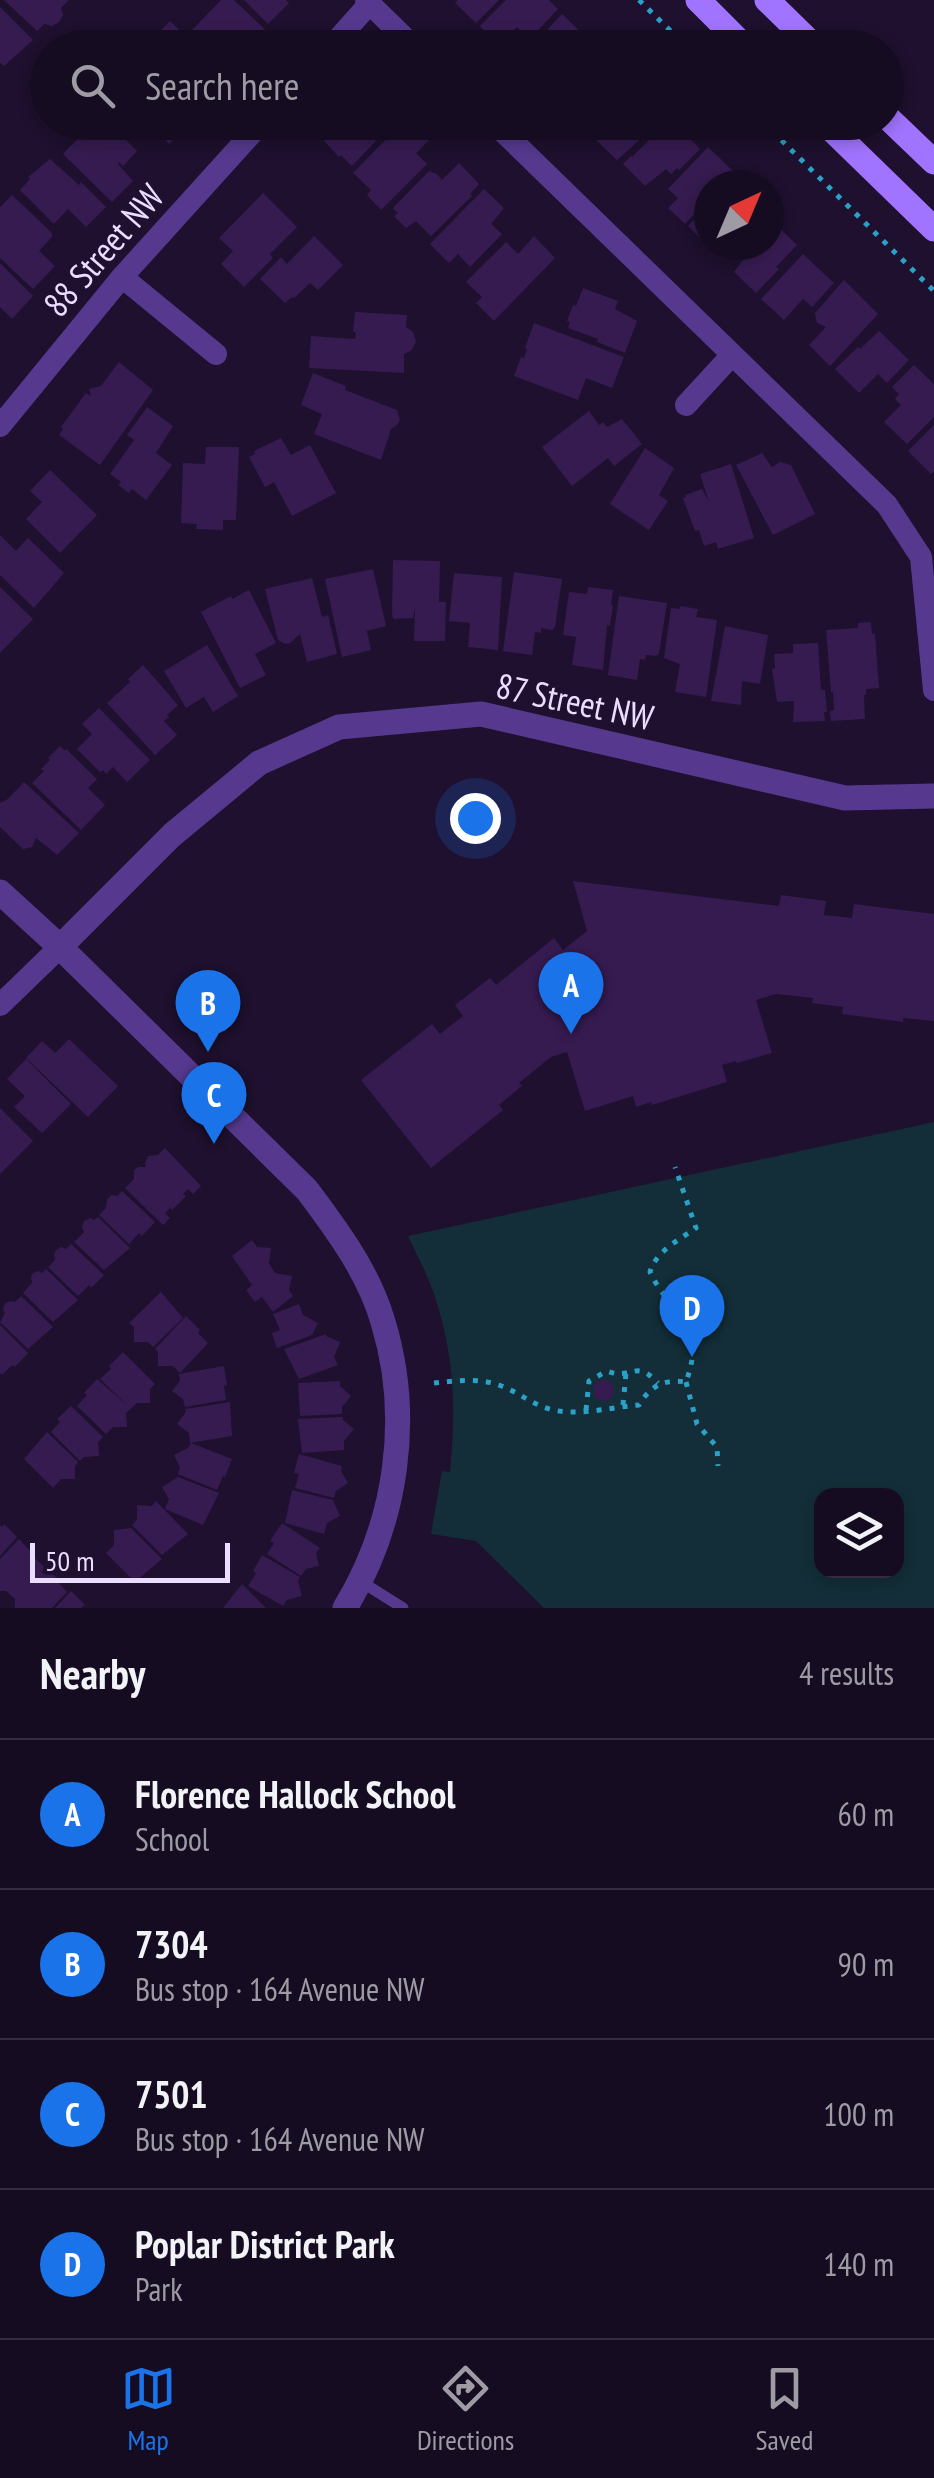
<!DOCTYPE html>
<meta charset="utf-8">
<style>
:root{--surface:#160c22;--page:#231a2f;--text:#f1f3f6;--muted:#9e9ba5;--line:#352c40;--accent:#1a73e8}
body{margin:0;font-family:"PT Sans Narrow",sans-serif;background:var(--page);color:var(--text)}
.controls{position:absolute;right:30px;bottom:30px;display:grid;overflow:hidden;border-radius:20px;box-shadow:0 5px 15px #0003}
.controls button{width:90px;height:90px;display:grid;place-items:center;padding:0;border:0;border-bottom:2px solid var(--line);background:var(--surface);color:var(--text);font:50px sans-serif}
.compass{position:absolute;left:694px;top:170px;width:90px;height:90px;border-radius:50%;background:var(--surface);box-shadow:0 5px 15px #0003;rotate:44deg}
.scale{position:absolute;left:30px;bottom:25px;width:200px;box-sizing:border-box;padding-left:10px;border:5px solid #ebddff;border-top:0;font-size:28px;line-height:35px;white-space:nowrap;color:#ebddff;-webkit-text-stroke:8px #1e102e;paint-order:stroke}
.you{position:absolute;left:475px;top:818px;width:35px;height:35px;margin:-25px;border:8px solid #fff;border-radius:50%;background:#1a73e8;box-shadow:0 0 0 15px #1a73e833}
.badge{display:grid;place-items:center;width:65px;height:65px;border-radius:50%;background:var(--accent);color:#fff;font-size:32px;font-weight:700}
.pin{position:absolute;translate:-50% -82px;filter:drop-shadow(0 2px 5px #0008)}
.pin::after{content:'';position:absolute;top:52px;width:35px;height:30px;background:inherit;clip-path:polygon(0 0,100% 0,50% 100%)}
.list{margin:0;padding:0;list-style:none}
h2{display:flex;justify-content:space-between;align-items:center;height:130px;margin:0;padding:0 40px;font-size:42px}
h2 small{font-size:32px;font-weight:400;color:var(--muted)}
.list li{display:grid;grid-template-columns:65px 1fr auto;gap:30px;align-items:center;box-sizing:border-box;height:150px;padding:0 40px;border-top:2px solid var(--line)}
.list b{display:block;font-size:38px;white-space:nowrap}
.list p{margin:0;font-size:32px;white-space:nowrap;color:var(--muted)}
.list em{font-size:32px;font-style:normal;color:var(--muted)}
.icon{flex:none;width:55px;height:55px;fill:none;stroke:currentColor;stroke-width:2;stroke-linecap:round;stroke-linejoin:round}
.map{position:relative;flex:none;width:934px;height:1608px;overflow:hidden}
.search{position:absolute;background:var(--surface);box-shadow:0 5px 15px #0003;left:30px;right:30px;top:30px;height:110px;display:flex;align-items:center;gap:25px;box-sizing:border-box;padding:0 35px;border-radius:55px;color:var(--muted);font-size:38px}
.sheet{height:730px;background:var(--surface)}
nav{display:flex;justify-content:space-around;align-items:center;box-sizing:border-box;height:140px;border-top:2px solid var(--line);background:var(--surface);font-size:28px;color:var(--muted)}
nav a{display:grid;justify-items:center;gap:5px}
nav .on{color:var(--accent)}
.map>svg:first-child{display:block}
.green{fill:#132e38;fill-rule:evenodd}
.building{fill:#361b50}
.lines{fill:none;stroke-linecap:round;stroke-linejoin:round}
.path{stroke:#2aa1c6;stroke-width:5;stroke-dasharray:5 8;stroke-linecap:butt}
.service{stroke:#56398f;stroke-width:11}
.minor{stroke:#56398f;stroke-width:22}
.tertiary{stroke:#56398f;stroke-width:25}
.secondary{stroke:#a174ff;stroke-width:25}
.labels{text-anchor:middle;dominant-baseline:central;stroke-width:8;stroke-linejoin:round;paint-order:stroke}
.street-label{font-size:35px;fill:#ebddff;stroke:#1e102e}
</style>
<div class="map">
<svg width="934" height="1608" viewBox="0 0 934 1608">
<rect width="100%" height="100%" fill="#1e102e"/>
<path class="green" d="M934 1122V1608H544L476 1541 431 1534 442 1471 450 1472C456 1407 455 1357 434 1294 427 1274 417 1255 408 1236ZM822 1496H896V1570H822Z"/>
<g class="building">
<polygon points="4,0 69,0 61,8 63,15 59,22 52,26 44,24 37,31"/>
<polygon points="221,0 234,0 275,39 267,48 207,48 191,31"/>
<polygon points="244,0 286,0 289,3 268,24"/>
<polygon points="458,0 499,0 476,23 455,3"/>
<polygon points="506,0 549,0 558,9 530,39 517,27 499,45 480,26"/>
<polygon points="0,7 33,40 4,66 0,63"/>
<polygon points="562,14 588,39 580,48 530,48"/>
<polygon points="170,21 198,48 144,48"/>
<polygon points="94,122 108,122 137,151 123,166 119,162 118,164 133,181 112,202 63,154"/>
<polygon points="148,122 190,122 169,144"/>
<polygon points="329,122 394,122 352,166 341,155 339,157 318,134"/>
<polygon points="403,122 415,122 431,138 416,153 427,164 381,210 367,195 371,190 353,173"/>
<polygon points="608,122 652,122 655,126 617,160 594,138 606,126 608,128 611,125"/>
<polygon points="667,122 674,122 700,149 679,170 677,168 671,174 666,169 645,186 623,164 631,156 632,157"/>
<polygon points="708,147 734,172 722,185 709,185 709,199 685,224 668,208 678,198 668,189"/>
<polygon points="50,159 79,185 81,182 106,207 86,227 68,209 54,224 20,190 30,179 28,177"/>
<polygon points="459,163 479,184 470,194 472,196 431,236 416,221 406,228 394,216 398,213 393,208 429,171 437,174 442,180"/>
<polygon points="484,189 504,208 491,224 502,234 470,267 458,254 449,263 430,244"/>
<polygon points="263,193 297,227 270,254 273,258 244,287 221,264 233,251 219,238"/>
<polygon points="12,195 52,233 52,237 39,251 55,266 33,289 0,258 0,207"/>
<polygon points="709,204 709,245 716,245 712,250 688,226"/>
<polygon points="769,218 797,245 776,267 779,269 756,293 734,272 747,255 739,248 742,245 769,245"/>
<polygon points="314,236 343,265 318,290 310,283 294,298 292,297 285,303 260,279 281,257 287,264"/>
<polygon points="534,236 555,258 494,321 476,303 482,297 466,282 506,242 518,254"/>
<polygon points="803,254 834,283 812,307 803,299 784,320 761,299"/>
<polygon points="0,263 33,296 12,319 0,307"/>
<polygon points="844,280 878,314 830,366 809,345 826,327 817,323 815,313"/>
<polygon points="583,288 618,301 615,309 637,321 625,353 597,342 598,339 568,328 570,322 567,321 573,305 576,306"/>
<polygon points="355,312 407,315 406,327 413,332 416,341 412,350 404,354 404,373 309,368 311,336 355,339 356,332 353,332"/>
<polygon points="534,323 624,357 612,388 586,378 578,400 514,376 521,357 524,358 527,349 525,348"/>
<polygon points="879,331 909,360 887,383 878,374 859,393 835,369 858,347 860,349"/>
<polygon points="119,362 153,390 100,465 59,435 63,429 61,427 86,393 91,396 89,389 101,386"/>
<polygon points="914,365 934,384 934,417 907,444 884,422 901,405 895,399 899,394 892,387"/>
<polygon points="313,373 346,386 345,390 397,410 400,420 396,426 391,429 381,460 314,434 322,414 301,405"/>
<polygon points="147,407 173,426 156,453 172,465 146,500 132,489 129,493 118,485 121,482 110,474 134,440 127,435"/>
<polygon points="589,411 599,425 603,422 607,427 622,419 642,444 614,466 608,458 572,486 542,447"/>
<polygon points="934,425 934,471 931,474 908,451"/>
<polygon points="281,438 291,455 310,445 336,493 292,516 274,482 265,487 249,457 255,454 254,451"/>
<polygon points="206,447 239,447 236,520 223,520 223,530 196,529 197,524 181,523 183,463 205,464"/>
<polygon points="645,448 674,468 659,495 668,501 649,530 610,504"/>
<polygon points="762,453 772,467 780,462 791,465 815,514 773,535 736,465"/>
<polygon points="731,464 754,538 718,549 716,542 704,546 699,530 695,531 683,498 686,497 685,495 702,489 709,502 700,474"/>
<polygon points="50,470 97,515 60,553 26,519 42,502 30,491"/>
<polygon points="0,535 16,551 28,538 64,573 34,608 0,575"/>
<polygon points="393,560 440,561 439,602 446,602 445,641 414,641 415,607 413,618 394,619 392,616"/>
<polygon points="373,569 386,626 367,631 371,650 342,657 325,579"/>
<polygon points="514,572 562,579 555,627 552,630 541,628 541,633 535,632 532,655 503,651"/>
<polygon points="454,573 502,577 498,650 468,647 470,623 449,621"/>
<polygon points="312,578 322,617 328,615 337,654 307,662 300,634 290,643 285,644 278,640 265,589"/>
<polygon points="0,587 33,619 0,653"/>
<polygon points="588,587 613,590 611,605 613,606 610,626 607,625 603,670 572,665 576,637 563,635 569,592 587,594"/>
<polygon points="249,590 276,643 255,654 266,675 240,688 201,612 231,596 232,599"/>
<polygon points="619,596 667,603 659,653 656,656 646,655 645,660 640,659 637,680 608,675"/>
<polygon points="680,606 698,609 696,617 717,620 706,697 675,692 680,664 664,658 671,608 680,609"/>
<polygon points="871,622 872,634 875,634 879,688 866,689 866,695 864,695 865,719 831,721 830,711 834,710 833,692 831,692 826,630 858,628 858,623"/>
<polygon points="725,626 768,635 760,684 742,681 741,705 711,701"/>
<polygon points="818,643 821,690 825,690 827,712 824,712 825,721 793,722 794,701 777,702 772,669 775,668 774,654 793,653 793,644"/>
<polygon points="207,645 238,696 213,712 204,697 186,708 164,671"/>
<polygon points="143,665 178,705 167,715 169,717 164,721 177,735 155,755 107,703 130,682 128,679"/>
<polygon points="99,708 150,760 127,782 113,767 106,774 103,770 100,772 77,749 92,734 82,724"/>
<polygon points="60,746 65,751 66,749 97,779 88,788 105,805 81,830 32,783 44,771 41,769 50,760 48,758"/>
<polygon points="24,782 79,833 57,855 36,838 32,847 23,849 0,827 0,803 8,799"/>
<polygon points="573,881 779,906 781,895 826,901 824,915 852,918 854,904 934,914 934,1021 903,1018 903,1022 842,1014 843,1007 812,1003 813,998 776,994 756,1000 772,1053 737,1063 736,1061 722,1065 727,1082 652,1105 651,1102 636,1107 633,1096 585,1111 567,1052 551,1057 519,1083 522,1086 499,1105 503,1110 431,1168 361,1080 432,1024 440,1034 463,1016 455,1005 490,978 496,985 554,938 563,950 587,931"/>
<polygon points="69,1039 118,1086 88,1117 26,1058 42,1041 55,1053"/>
<polygon points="26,1059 71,1104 42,1133 14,1107 25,1096 7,1079"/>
<polygon points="0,1108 33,1141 0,1174"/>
<polygon points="165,1148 201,1186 193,1194 188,1189 183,1194 186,1196 172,1210 170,1208 165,1213 170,1218 163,1225 125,1188 134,1179 134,1170 139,1167 146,1167 145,1163 148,1156 158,1155"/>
<polygon points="122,1191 155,1222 142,1236 139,1233 129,1244 99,1215 106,1208 107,1199 112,1195 117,1196"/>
<polygon points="98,1217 130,1248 104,1270 74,1242 84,1232 82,1227 84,1221 90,1218 94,1220"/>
<polygon points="252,1240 257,1247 271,1248 269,1263 275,1273 292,1276 289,1290 293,1296 273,1312 262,1297 255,1302 246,1290 252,1285 232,1256"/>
<polygon points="71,1244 104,1275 91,1288 89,1285 78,1296 48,1267 55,1260 54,1255 56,1250 61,1247 66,1249"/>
<polygon points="46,1269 78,1300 53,1322 23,1293 32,1283 31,1277 33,1273 38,1271 42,1273"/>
<polygon points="161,1292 183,1318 153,1347 148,1342 134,1342 134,1327 129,1323"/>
<polygon points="21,1296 53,1327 28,1349 0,1322 5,1313 3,1310 5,1303 11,1301 15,1302"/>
<polygon points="299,1304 303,1315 318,1323 312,1335 277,1348 272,1333 280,1330 273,1314"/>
<polygon points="186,1316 200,1330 198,1333 208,1343 180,1373 173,1366 158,1366 158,1352 155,1349"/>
<polygon points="0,1325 28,1353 15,1367 12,1365 2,1375 0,1373"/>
<polygon points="326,1334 326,1336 340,1342 334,1357 338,1365 299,1379 284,1349"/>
<polygon points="123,1352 155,1384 150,1389 150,1403 137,1403 126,1413 127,1427 113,1427 106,1434 77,1406 87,1395 84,1393 97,1379 128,1406 100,1379 111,1369 109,1366"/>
<polygon points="224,1366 227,1385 224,1386 226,1400 185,1407 183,1399 172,1391 180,1381 179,1374"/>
<polygon points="603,1379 613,1384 614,1396 604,1402 594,1396 594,1384"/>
<polygon points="340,1381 340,1386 351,1396 342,1407 342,1414 300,1416 298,1383"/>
<polygon points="230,1402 232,1436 190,1443 189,1433 177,1424 186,1412 185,1409"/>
<polygon points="71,1406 103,1437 98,1442 99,1456 84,1457 80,1461 51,1432 60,1422 57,1419"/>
<polygon points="343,1417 343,1420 354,1429 344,1441 344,1450 302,1453 298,1419"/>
<polygon points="47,1432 78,1462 75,1466 75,1479 61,1479 53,1488 24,1459"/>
<polygon points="191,1443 232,1459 225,1477 223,1476 217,1490 178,1474 180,1468 174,1455 188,1448"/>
<polygon points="299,1454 342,1466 341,1471 348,1483 336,1491 334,1498 295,1488 299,1474 294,1473"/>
<polygon points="178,1477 219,1493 203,1525 165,1509 169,1499 162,1487"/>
<polygon points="292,1490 333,1500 340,1516 327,1523 324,1534 285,1523"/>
<polygon points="156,1501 188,1534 162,1555 132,1525 137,1520 137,1505 152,1506"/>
<polygon points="282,1523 320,1548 316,1553 319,1566 306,1569 301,1576 267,1554 274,1543 270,1541"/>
<polygon points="4,1524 17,1537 0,1556 0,1525 2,1527"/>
<polygon points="131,1528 162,1559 135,1582 106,1553 114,1545 114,1530"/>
<polygon points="19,1539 32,1553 31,1555 58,1579 57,1581 67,1592 52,1608 15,1608 15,1599 6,1591 0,1591 0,1559"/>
<polygon points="262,1555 300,1577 298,1581 302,1596 287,1600 283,1606 248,1586 256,1573 253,1571"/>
<polygon points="242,1584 266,1608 223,1608"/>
<polygon points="71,1591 85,1605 81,1608 55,1608"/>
</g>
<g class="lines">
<g class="path">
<polyline points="639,0 688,48"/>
<polyline points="763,122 934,291"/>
<polyline points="689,1329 715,1310"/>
<polyline points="686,1382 697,1424 717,1447 718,1466"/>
<path d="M434 1383C457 1381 482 1377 504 1387 521 1394 535 1406 553 1410 580 1416 612 1407 639 1405 651 1385 664 1379 686 1382 708 1319 673 1320 650 1272 656 1251 679 1240 696 1228L675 1167"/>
<polyline points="623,1405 626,1373"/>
<path d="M586 1410 589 1381 607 1371C632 1381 635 1358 658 1383"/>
</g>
<polyline class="service" points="360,1581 403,1608"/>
<g class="minor">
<polyline points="366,0 415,48"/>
<polyline points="330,48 370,3"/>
<polyline points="493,122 887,505 921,557 934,690"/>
<polyline points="122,277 216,354"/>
<polyline points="686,405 732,355"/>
<polyline points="0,426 122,277 262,122"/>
<polyline points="0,1005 60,947"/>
</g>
<g class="tertiary">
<path d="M0 892 60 947 307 1190C337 1230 369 1273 383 1322 412 1417 397 1523 345 1608"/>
<polyline points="60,947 172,835 259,763 339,727 481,714 845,798 934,796"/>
</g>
<g class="secondary">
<polyline points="698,0 746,48"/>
<polyline points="767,0 816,48"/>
<polyline points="886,116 934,162"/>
<polyline points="824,122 934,229"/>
</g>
</g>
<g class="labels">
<g class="street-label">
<text transform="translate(103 250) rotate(-49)">88 Street NW</text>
<text transform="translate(575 701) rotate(12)">87 Street NW</text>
</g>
</g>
</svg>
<div class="controls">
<button><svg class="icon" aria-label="layers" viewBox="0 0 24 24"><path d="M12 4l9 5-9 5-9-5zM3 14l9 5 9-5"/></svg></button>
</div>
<svg class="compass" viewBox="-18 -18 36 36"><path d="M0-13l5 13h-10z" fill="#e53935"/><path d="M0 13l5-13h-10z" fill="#9e9ba5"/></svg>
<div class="scale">50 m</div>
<div class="you"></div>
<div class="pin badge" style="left:571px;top:1034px">A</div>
<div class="pin badge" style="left:208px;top:1052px">B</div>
<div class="pin badge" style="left:214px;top:1144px">C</div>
<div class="pin badge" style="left:692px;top:1357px">D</div>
<div class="search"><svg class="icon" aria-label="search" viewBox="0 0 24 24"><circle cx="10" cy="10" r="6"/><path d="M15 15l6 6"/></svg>Search here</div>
</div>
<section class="sheet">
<h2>Nearby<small>4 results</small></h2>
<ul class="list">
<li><span class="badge">A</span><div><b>Florence Hallock School</b><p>School</p></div><em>60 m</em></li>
<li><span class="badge">B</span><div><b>7304</b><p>Bus stop · 164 Avenue NW</p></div><em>90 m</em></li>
<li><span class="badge">C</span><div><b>7501</b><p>Bus stop · 164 Avenue NW</p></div><em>100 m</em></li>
<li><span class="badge">D</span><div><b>Poplar District Park</b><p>Park</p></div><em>140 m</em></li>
</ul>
</section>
<nav>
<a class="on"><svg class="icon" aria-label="map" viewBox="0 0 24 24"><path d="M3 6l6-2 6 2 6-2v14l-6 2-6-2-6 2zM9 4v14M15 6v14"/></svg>Map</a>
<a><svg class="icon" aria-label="directions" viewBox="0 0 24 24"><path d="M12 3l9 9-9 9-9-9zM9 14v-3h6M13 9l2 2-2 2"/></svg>Directions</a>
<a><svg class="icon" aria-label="saved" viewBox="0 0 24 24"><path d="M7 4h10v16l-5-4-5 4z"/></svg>Saved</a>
</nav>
